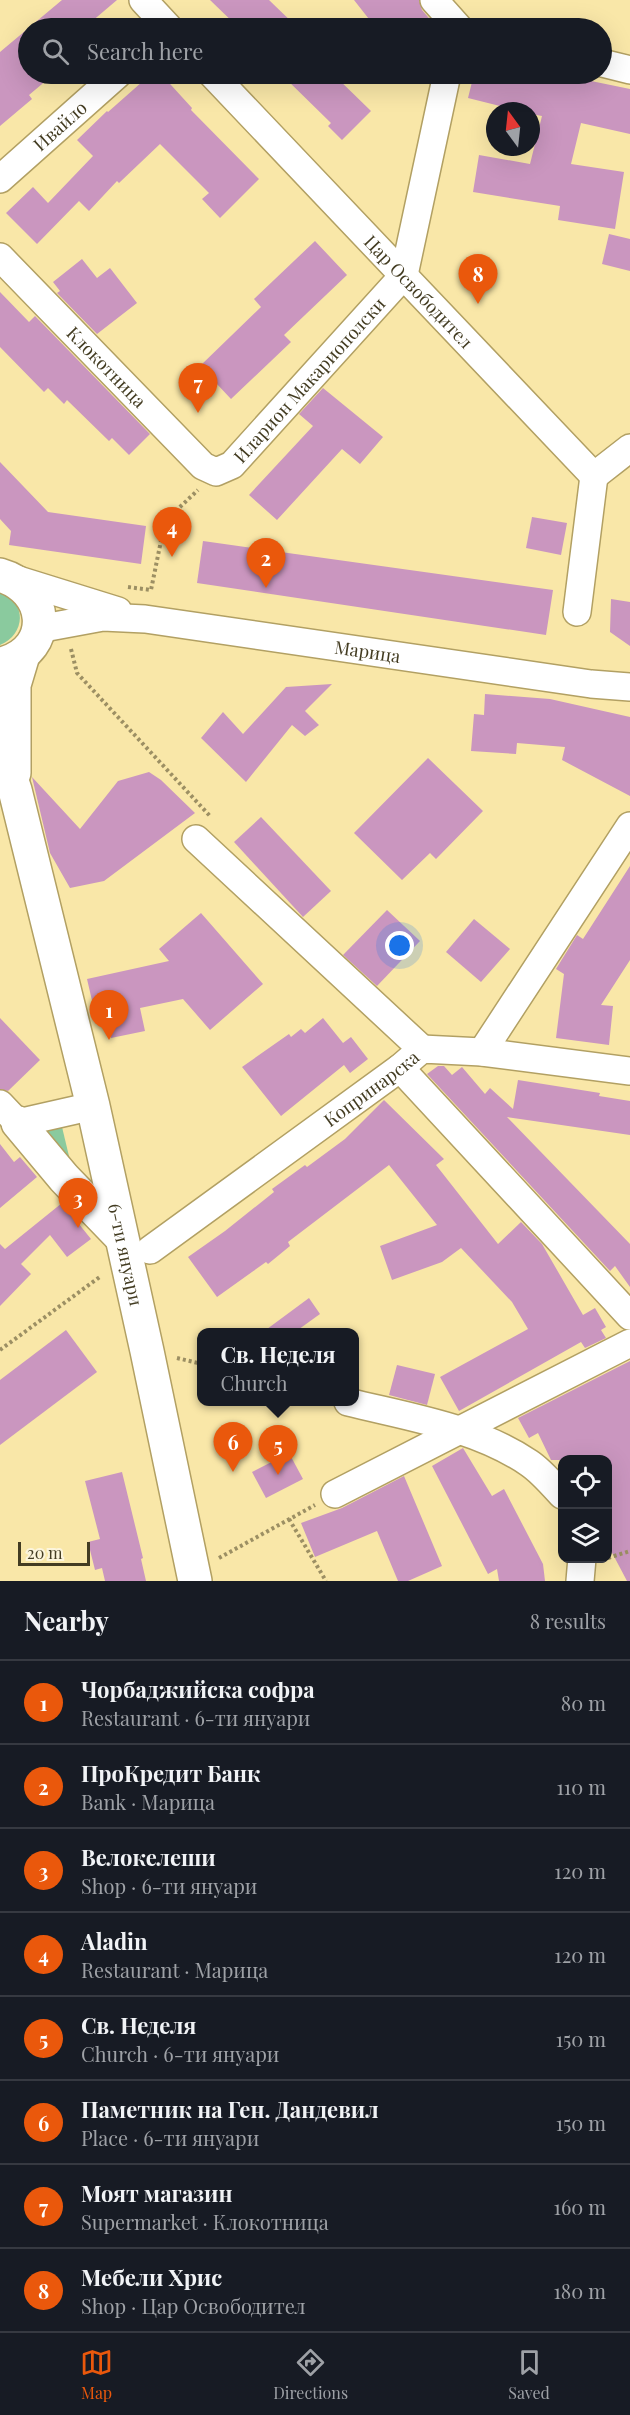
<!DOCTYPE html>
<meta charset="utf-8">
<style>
:root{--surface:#171b24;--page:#20242c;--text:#f1f3f6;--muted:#9ea1a6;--line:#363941;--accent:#ea580c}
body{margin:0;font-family:"Playfair Display",serif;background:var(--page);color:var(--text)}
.controls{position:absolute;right:18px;bottom:18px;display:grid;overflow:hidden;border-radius:12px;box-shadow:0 6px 24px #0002}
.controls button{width:54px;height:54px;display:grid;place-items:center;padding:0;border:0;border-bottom:2px solid var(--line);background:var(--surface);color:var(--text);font:30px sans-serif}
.compass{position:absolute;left:486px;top:102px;width:54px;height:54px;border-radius:50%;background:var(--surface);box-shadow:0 6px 24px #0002;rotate:345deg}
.scale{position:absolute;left:18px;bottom:15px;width:72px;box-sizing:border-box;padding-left:6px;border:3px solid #433c22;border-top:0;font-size:16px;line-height:21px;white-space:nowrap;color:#433c22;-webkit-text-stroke:4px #fcf5dc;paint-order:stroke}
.you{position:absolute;left:400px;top:946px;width:21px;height:21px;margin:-15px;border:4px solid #fff;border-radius:50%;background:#1a73e8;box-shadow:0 0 0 9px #1a73e833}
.badge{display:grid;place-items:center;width:39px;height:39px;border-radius:50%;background:var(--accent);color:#fff;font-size:20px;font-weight:700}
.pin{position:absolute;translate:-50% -50px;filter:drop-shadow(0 2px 3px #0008)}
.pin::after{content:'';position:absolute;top:32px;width:21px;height:18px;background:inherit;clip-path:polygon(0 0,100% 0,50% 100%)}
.popup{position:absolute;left:197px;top:1328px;width:162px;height:78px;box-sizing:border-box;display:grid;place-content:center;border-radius:12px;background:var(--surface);filter:drop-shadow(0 2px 4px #0005);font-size:20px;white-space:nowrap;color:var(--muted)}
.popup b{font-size:22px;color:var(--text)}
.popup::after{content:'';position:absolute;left:50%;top:100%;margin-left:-12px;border:12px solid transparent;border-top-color:var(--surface)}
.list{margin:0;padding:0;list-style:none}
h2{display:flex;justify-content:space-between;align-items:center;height:78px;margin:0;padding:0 24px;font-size:26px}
h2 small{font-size:20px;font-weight:400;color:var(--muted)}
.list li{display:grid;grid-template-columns:39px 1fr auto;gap:18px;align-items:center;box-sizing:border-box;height:84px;padding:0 24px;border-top:2px solid var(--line)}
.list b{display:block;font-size:22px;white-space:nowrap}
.list p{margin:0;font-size:20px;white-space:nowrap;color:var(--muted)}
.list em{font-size:20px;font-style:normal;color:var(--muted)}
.icon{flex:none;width:33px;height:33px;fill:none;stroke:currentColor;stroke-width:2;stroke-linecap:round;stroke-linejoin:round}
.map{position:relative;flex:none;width:630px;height:1581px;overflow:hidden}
.search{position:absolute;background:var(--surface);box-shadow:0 6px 24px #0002;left:18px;right:18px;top:18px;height:66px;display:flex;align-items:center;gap:15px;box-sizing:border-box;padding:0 21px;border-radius:33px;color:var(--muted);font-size:22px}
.sheet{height:750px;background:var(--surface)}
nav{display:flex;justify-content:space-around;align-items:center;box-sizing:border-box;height:84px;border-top:2px solid var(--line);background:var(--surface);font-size:16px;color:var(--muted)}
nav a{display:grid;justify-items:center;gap:3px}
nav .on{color:var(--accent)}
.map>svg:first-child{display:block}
.green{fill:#8aca9e}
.building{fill:#ca96bf}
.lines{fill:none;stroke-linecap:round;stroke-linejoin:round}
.minor-casing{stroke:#b2a063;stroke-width:30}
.major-casing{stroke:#b2a063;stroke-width:36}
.path{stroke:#9c8f63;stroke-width:4;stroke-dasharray:3 3;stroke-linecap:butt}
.minor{stroke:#fff;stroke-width:27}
.major{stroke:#fff;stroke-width:33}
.labels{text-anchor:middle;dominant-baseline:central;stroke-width:4.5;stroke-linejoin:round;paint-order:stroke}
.street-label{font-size:18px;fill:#433c22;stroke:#fcf5dc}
</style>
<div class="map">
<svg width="630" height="1581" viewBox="0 0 630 1581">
<rect width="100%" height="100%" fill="#f9e7a8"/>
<g class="green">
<path d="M0 592C27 602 26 634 0 645Z"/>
<polygon points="62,1127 74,1177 34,1134"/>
</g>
<g class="building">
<polygon points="62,0 117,0 84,28 28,28 28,74 54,74 29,95 32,99 0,126 0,52"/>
<polygon points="210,0 269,0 298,28 239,28"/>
<polygon points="354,0 419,0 422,10 434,24 433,28 376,28"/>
<polygon points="151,74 161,74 192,108 191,110 259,179 220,218 202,199 209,193 160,144 119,183 117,181 89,211 79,201 37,244 6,213 33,187 48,203 93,156 77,140 107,111 108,112"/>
<polygon points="281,74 333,74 371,111 342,140 328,126 331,123"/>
<polygon points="474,74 557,74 630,89 630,134 581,123 571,164 624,172 615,229 558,220 560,206 473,192 479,155 530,164 542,116 531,114 531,111 520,111 468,98"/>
<polygon points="609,234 630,239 630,271 602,264"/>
<polygon points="315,241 347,275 284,335 291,342 231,399 200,366 261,307 254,299"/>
<polygon points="82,259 97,278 110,268 137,303 97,334 57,293 60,291 53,282"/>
<polygon points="0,292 29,322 35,316 150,434 129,455 112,438 109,441 67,400 64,404 48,388 44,392 0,347"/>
<polygon points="323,388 383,437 360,464 342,449 277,520 249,495 313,426 299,414"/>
<polygon points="0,462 48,512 146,526 141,564 9,545 11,531 0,519"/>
<polygon points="532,517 567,523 561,555 526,548"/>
<polygon points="203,541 553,590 546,635 197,583"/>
<polygon points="611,599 630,602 630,646 610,632"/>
<polygon points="332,684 305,711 319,725 305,736 292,725 246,782 201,738 223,712 243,734 286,687"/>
<polygon points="485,694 550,699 630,717 630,796 562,760 565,747 517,743 516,754 471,751 474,714 484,715"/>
<polygon points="428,758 483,811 436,859 430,853 402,880 354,833"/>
<polygon points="149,772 161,780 195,813 104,881 70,888 50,853 32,777 80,829 118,781"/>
<polygon points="261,817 331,891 303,917 234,842"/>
<polygon points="630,866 630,960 601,1005 613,1006 609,1045 556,1038 564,974 556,969 577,935 583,939"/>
<polygon points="387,910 420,941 377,986 343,955"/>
<polygon points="201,913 263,984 210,1030 183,999 140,1008 145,1031 111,1038 107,1020 97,1022 87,979 169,961 159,949"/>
<polygon points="474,919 510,949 481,982 446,952"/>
<polygon points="0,1018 40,1060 8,1091 0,1089"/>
<polygon points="323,1018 343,1043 351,1037 368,1059 350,1073 344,1065 281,1116 242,1067 289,1034 291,1037 301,1029 305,1033"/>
<polygon points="438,1066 444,1066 452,1075 462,1067 485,1094 490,1088 513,1109 518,1080 600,1093 599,1096 630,1101 630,1135 507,1117 630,1244 630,1287 615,1266 610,1271 427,1074"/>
<polygon points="384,1100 444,1159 436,1165 498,1244 521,1222 542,1244 583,1315 595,1308 606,1327 601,1330 606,1338 585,1348 581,1342 459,1411 440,1377 528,1329 512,1302 461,1248 442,1262 392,1280 380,1246 437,1225 389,1165 288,1242 290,1246 268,1264 266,1262 217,1297 188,1257 225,1231 274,1192 272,1189 305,1165 307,1167 345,1139"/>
<polygon points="0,1144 14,1162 20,1157 37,1177 0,1208"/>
<polygon points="62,1203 91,1239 67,1257 50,1235 21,1264 31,1274 0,1306 0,1244 5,1249"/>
<polygon points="309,1298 320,1314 295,1332 263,1332"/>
<polygon points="66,1330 97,1372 0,1445 0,1380"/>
<polygon points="630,1361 630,1581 627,1581 608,1545 608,1460 551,1460 538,1433 529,1438 518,1418"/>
<polygon points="397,1365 435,1374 427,1405 389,1395"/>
<polygon points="463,1448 492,1496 504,1489 543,1564 545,1581 499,1581 497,1569 488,1574 432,1466"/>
<polygon points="289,1453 303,1479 266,1498 252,1472"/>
<polygon points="122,1472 143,1558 141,1559 146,1581 105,1581 102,1568 95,1570 88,1542 100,1539 85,1481"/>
<polygon points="404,1476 442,1566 408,1581 398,1581 377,1531 315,1557 301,1523 342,1508"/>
</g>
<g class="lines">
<defs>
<g id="minor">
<polyline points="143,0 169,28"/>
<polyline points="434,0 459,28"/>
<polyline points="602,63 630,70"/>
<path id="s1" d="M212 74 594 476"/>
<path id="s2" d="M0 179 118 74"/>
<path id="s3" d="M0 257 203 466 216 472 232 465 404 275 447 74"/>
<polyline points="594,476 630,448"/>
<polyline points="15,579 118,611"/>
<polyline points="577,612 594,476"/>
<path id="s4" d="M38 629 103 617 145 619 591 684 630 687"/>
<polyline points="196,839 422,1049"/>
<polyline points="482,1052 630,826"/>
<polyline points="400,1068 630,1316"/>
<polyline points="0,1104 18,1123 93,1106"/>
<path id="s5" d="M150 1250 400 1068 422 1049 482 1052 630 1071"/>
<path d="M348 1402C408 1417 476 1427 529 1463 541 1471 552 1484 562 1495"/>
<polyline points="335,1494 630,1343"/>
<polyline points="580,1581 582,1558"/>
</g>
<g id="major">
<path d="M0 575C49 589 54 648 5 663"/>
<path id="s6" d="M0 746 15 790 93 1106 147 1351 195 1581"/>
<polyline points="14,773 14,685 23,655"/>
<polyline points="18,1123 64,1178 121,1237"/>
</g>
</defs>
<use href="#minor" class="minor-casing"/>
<use href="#major" class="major-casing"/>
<g class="path">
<polyline points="128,587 151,590 165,521 198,490"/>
<polyline points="71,649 77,673 210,816"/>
<polyline points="0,1350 101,1276"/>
<polyline points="177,1358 202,1364"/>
<polyline points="289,1519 326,1581"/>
<polyline points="219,1558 315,1505"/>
<polyline points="608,1558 630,1551"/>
</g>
<use href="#minor" class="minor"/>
<use href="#major" class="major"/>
</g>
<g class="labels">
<g class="street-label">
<text stroke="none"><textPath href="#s2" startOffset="80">Ивайло</textPath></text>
<text stroke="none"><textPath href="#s1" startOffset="300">Цар Освободител</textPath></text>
<text stroke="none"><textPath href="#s3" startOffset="153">Клокотница</textPath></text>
<text stroke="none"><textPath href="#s3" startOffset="438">Иларион Макариополски</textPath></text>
<text stroke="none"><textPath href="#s4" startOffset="333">Марица</textPath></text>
<text stroke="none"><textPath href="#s5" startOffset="274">Копринарска</textPath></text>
<text stroke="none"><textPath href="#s6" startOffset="524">6-ти януари</textPath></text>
</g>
</g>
</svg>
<div class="controls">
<button><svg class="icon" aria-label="locate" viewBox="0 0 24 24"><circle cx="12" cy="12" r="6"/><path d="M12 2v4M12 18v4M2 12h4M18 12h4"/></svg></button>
<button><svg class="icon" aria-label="layers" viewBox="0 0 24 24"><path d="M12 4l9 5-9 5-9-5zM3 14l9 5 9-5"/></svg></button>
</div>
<svg class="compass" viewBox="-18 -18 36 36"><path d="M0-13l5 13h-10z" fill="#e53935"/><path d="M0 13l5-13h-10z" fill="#9ea1a6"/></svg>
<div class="scale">20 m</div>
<div class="you"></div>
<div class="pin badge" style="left:109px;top:1040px">1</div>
<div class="pin badge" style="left:266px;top:588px">2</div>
<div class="pin badge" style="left:78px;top:1228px">3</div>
<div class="pin badge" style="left:172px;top:557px">4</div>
<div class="pin badge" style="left:278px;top:1475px">5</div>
<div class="popup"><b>Св. Неделя</b>Church</div>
<div class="pin badge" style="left:233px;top:1472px">6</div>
<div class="pin badge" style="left:198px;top:413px">7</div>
<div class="pin badge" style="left:478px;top:304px">8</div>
<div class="search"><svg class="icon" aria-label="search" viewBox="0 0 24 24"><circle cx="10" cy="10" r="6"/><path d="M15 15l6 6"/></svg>Search here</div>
</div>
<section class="sheet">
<h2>Nearby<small>8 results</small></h2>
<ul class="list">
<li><span class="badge">1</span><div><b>Чорбаджийска софра</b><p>Restaurant · 6-ти януари</p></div><em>80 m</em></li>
<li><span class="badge">2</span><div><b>ПроКредит Банк</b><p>Bank · Марица</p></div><em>110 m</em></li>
<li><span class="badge">3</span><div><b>Велокелеши</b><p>Shop · 6-ти януари</p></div><em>120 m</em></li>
<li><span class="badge">4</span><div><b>Aladin</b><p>Restaurant · Марица</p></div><em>120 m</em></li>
<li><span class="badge">5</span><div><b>Св. Неделя</b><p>Church · 6-ти януари</p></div><em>150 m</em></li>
<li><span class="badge">6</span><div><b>Паметник на Ген. Дандевил</b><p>Place · 6-ти януари</p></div><em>150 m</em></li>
<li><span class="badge">7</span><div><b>Моят магазин</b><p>Supermarket · Клокотница</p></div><em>160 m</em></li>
<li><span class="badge">8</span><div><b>Мебели Хрис</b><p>Shop · Цар Освободител</p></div><em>180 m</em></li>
</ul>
</section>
<nav>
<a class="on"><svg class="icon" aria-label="map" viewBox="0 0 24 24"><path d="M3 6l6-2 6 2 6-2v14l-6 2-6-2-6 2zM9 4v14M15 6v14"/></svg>Map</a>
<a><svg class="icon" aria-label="directions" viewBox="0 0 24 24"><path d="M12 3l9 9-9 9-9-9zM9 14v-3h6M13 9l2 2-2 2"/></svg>Directions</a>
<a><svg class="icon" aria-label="saved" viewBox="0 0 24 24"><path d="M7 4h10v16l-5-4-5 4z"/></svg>Saved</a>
</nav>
